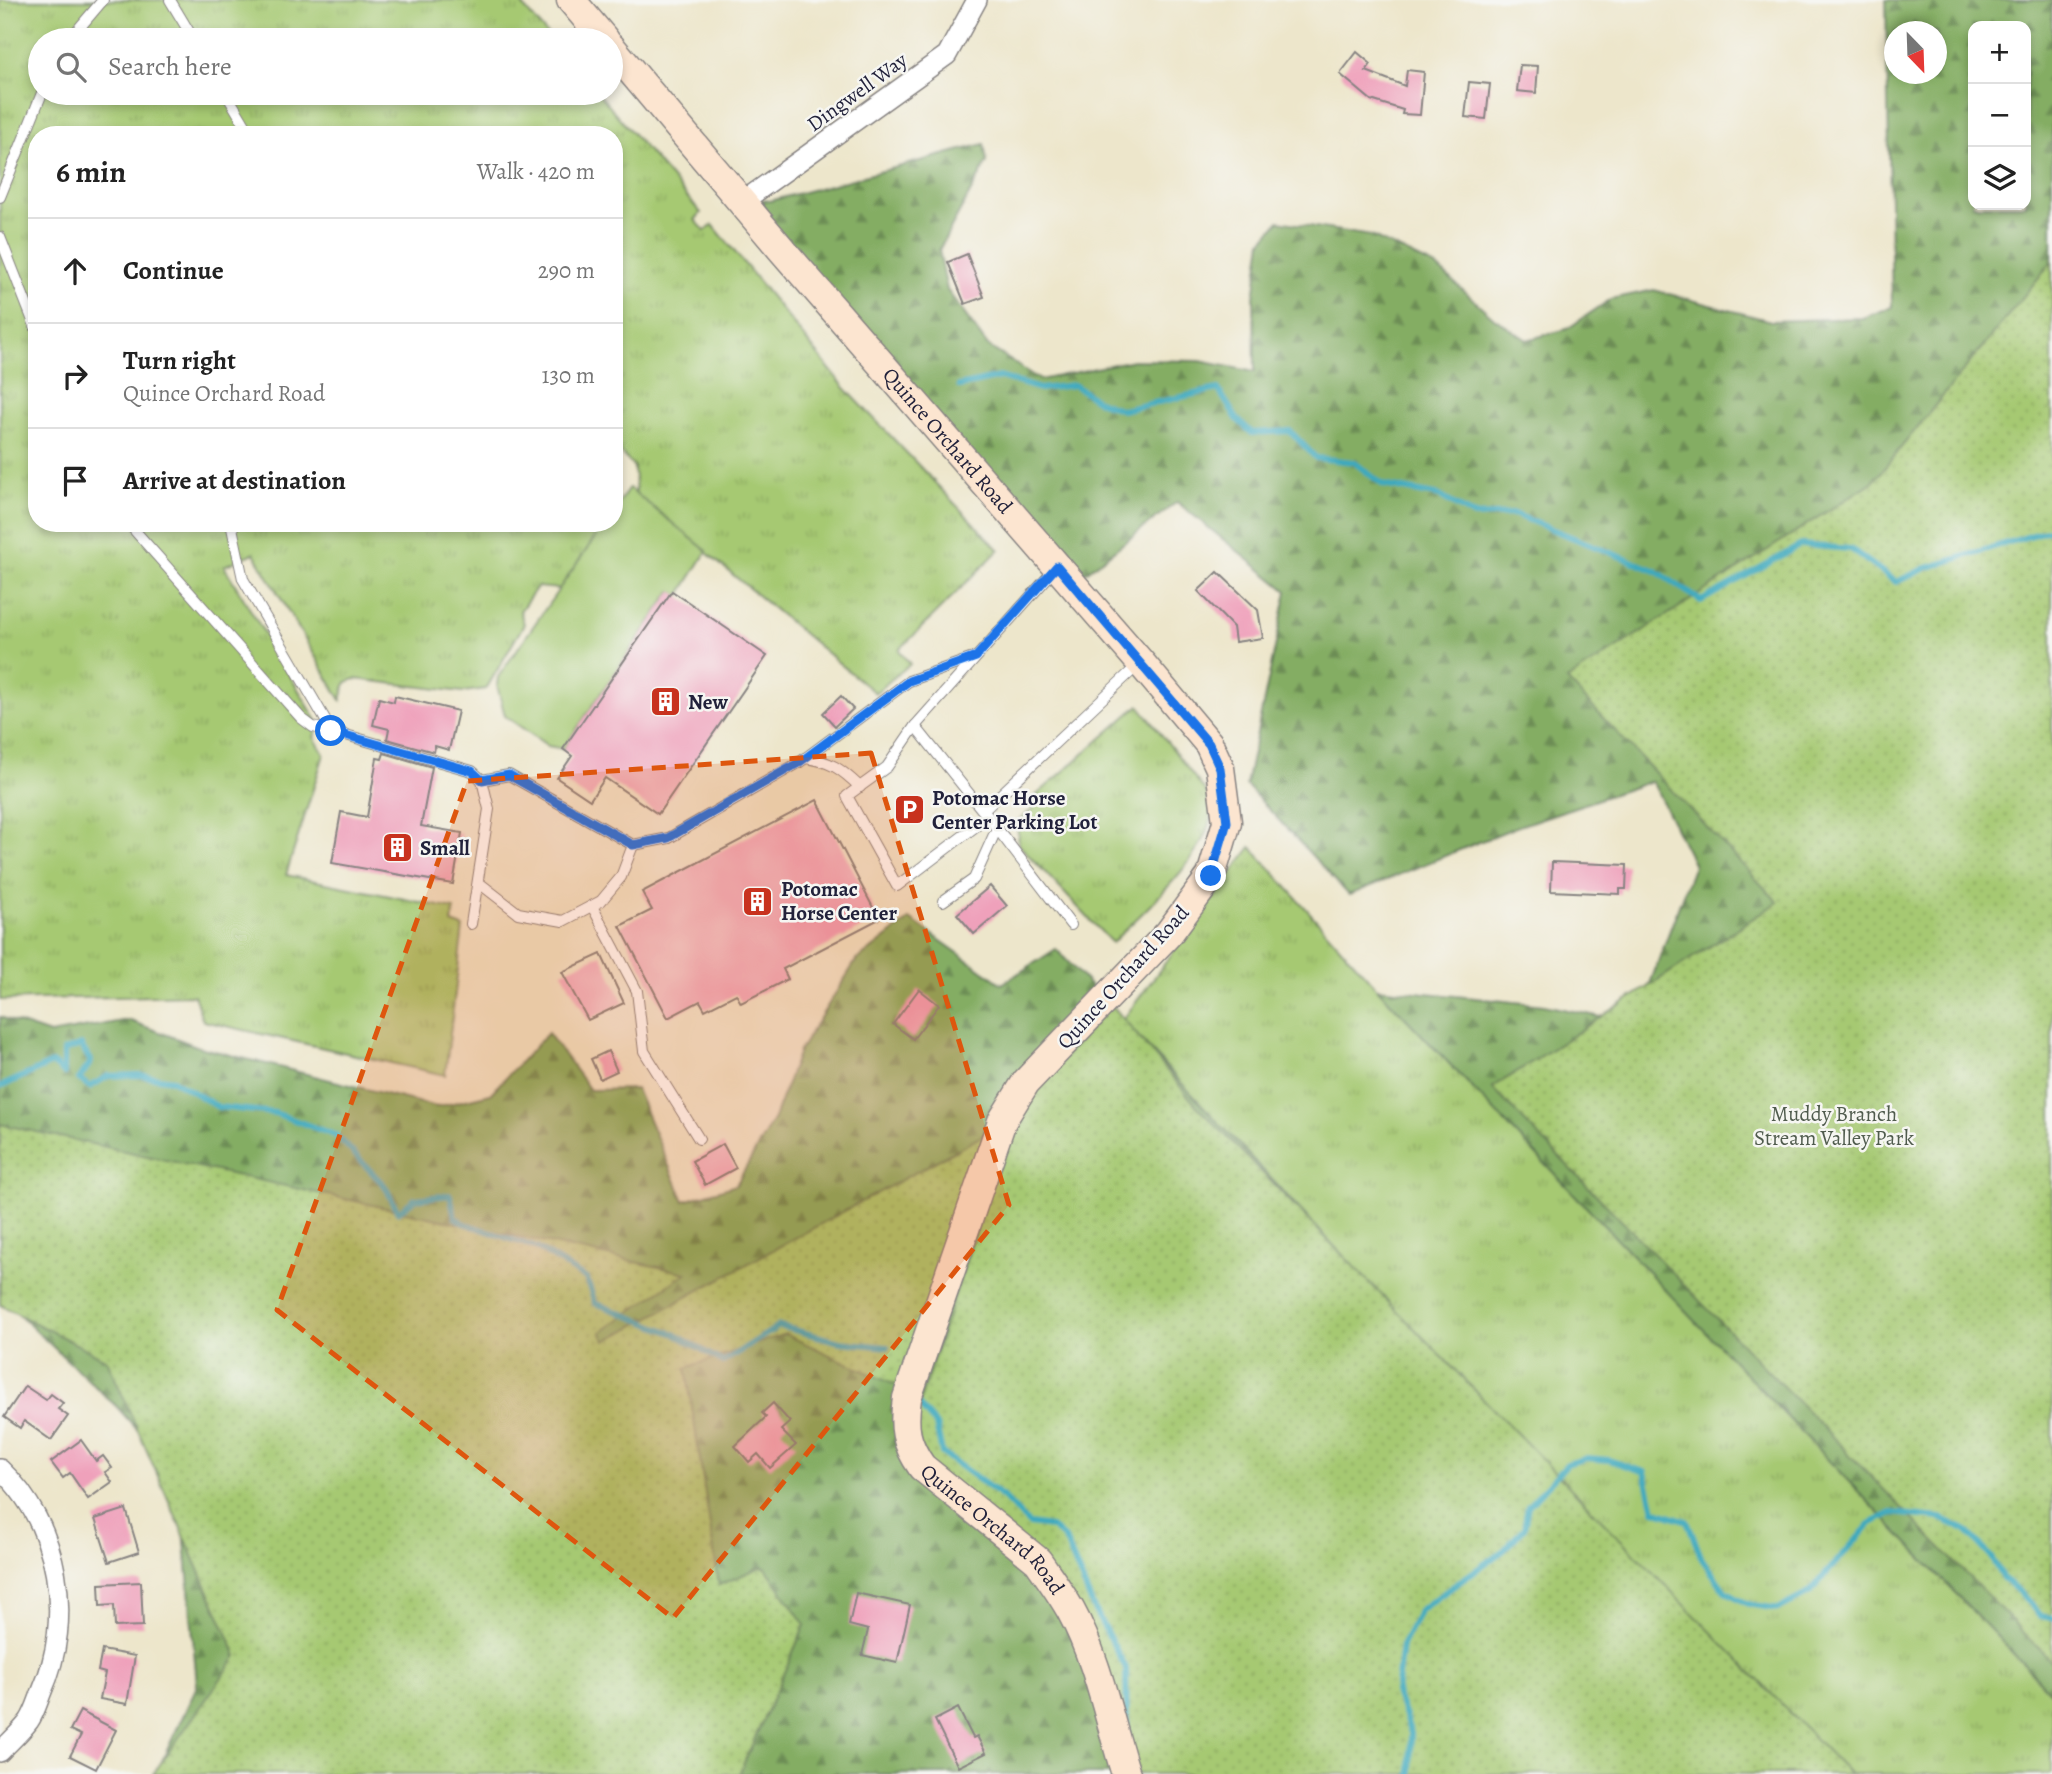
<!DOCTYPE html>
<meta charset="utf-8">
<style>
:root{--surface:#fff;--page:#f6f6f6;--text:#222;--muted:#767676;--line:#e0e0e0}
body{margin:0;font-family:Alegreya,serif;background:var(--page);color:var(--text)}
.controls{position:absolute;right:21px;top:21px;display:grid;overflow:hidden;border-radius:14px;box-shadow:0 4px 10px #0003}
.controls button{width:63px;height:63px;display:grid;place-items:center;padding:0;border:0;border-bottom:2px solid var(--line);background:var(--surface);color:var(--text);font:35px sans-serif}
.compass{position:absolute;left:1884px;top:21px;width:63px;height:63px;border-radius:50%;background:var(--surface);box-shadow:0 4px 10px #0003;rotate:157deg}
.stop{position:absolute;width:21px;height:21px;margin:-16px;border:5px solid #1a73e8;border-radius:50%;background:#fff}
.stop.end{background:#1a73e8;border-color:#fff;box-shadow:0 2px 7px #0008}
.list{margin:0;padding:0;list-style:none}
h2{display:flex;justify-content:space-between;align-items:center;height:91px;margin:0;padding:0 28px;font-size:30px}
h2 small{font-size:23px;font-weight:400;color:var(--muted)}
.list li{display:grid;grid-template-columns:46px 1fr auto;gap:21px;align-items:center;box-sizing:border-box;height:105px;padding:0 28px;border-top:2px solid var(--line)}
.list b{display:block;font-size:26px;white-space:nowrap}
.list p{margin:0;font-size:23px;white-space:nowrap;color:var(--muted)}
.list em{font-size:23px;font-style:normal;color:var(--muted)}
.icon{flex:none;width:38px;height:38px;fill:none;stroke:currentColor;stroke-width:2;stroke-linecap:round;stroke-linejoin:round}
.map{position:relative;flex:none;width:2052px;height:1774px;overflow:hidden}
.search{position:absolute;background:var(--surface);box-shadow:0 4px 10px #0003;left:28px;top:28px;width:595px;height:77px;display:flex;align-items:center;gap:18px;box-sizing:border-box;padding:0 24px;border-radius:38px;color:var(--muted);font-size:26px}
.panel{position:absolute;background:var(--surface);box-shadow:0 4px 10px #0003;left:28px;top:126px;width:595px;height:406px;border-radius:28px}
.map>svg:first-child{display:block}
.grass{fill:url(#grass-tufts);stroke:#647656;stroke-width:2}
.forest{fill:url(#forest-firs);stroke:#536850;stroke-width:2;fill-rule:evenodd}
.park{fill:url(#park-dots);stroke:#647656;stroke-width:2}
.pitch{fill:#a6c972;stroke:#647656;stroke-width:2}
.lines{fill:none;stroke-linecap:round;stroke-linejoin:round}
.stream{stroke:#3ea9be;stroke-width:6}
.building{fill:#efa1bb}
.lane-casing{stroke:#888483;stroke-width:12}
.street-casing{stroke:#888483;stroke-width:22}
.secondary-casing{stroke:#888483;stroke-width:31}
.lane{stroke:#fff;stroke-width:10}
.street{stroke:#fff;stroke-width:19}
.secondary{stroke:#fce5d0;stroke-width:28}
.route{stroke:#1a73e8;stroke-width:9}
.marked{fill:#de560e;fill-opacity:0.2;stroke:#de560e;stroke-width:5;stroke-dasharray:14 9;stroke-linejoin:round}
.labels{text-anchor:middle;dominant-baseline:central;stroke-width:5;stroke-linejoin:round;paint-order:stroke}
.street-label{font-size:21px;fill:#22223b;stroke:#f6f6f2}
.poi-label{font-size:21px;font-weight:bold;fill:#22223b;stroke:#f6f6f2;text-anchor:start}
.park-label{font-size:21px;fill:#505c4e;stroke:#f6f6f2}
</style>
<div class="map">
<svg width="2052" height="1774" viewBox="0 0 2052 1774">
<defs>
<pattern id="grass-tufts" width="24" height="20" patternUnits="userSpaceOnUse" patternTransform="scale(1.75)"><rect width="24" height="20" fill="#a6c972"/><path d="M3 7l-1-3M5 7V3M7 7l1-3M15 17l-1-3M17 17v-4M19 17l1-3" fill="none" stroke="#8fac64"/></pattern>
<pattern id="forest-firs" width="22" height="20" patternUnits="userSpaceOnUse" patternTransform="scale(1.75)"><rect width="22" height="20" fill="#84ad64"/><path d="M5 1l3.5 6h-7zM16 11l3.5 6h-7z" fill="#6c8c54"/></pattern>
<pattern id="park-dots" width="8" height="8" patternUnits="userSpaceOnUse" patternTransform="scale(1.75)"><rect width="8" height="8" fill="#a6c972"/><path d="M2 2h.1M6 6h.1" fill="none" stroke="#8fac64" stroke-width="1.8" stroke-linecap="round"/></pattern>
</defs>
<rect width="100%" height="100%" fill="#f6f6f2"/>
<filter id="ink" filterUnits="userSpaceOnUse"><feTurbulence type="fractalNoise" baseFrequency=".0143" numOctaves="2"/><feDisplacementMap in="SourceGraphic" scale="14" xChannelSelector="R" yChannelSelector="G"/><feConvolveMatrix kernelMatrix="1 2 1 2 8 2 1 2 1" color-interpolation-filters="sRGB"/></filter>
<filter id="wash" filterUnits="userSpaceOnUse"><feTurbulence type="fractalNoise" baseFrequency=".00686" numOctaves="4" result="noise"/><feDisplacementMap in="SourceGraphic" scale="28" xChannelSelector="R" yChannelSelector="G"/><feGaussianBlur stdDeviation="1.57" result="paint"/><feColorMatrix in="noise" values="0 0 0 0 0 0 0 0 0 0 0 0 0 0 0 0 0 1.4 0 .05"/><feComposite in="paint" operator="in"/></filter>
<g filter="url(#wash)">
<rect width="100%" height="100%" fill="#ede6cb"/>
<g class="grass">
<polygon points="0,0 518,0 552,40 40,40 40,93 598,93 701,213 695,220 705,231 713,225 845,388 999,550 899,650 910,664 875,693 636,494 634,467 614,445 614,135 37,135 37,523 605,523 560,589 537,587 520,611 524,624 486,689 463,692 355,679 346,682 341,700 254,553 224,566 319,724 314,737 324,754 286,875 454,909 452,923 463,927 445,1075 203,1021 194,995 0,1000"/>
<path d="M1139 705 1208 795C1228 842 1141 912 1112 943L1019 845 1017 822 1033 809 1031 800Z"/>
<polygon points="1251,847 1377,988 2052,1694 2052,1774 1665,1774 1122,1021"/>
</g>
<g class="forest">
<path d="M1886 0H2052V1694L1377 988 1544 1005 1635 1024 1694 865 1652 781 1516 827 1349 895 1246 785 1287 591 1177 502 1072 583 736 196 770 201 984 144 987 162 939 250 947 290 988 346 1040 380 1133 360 1200 361 1255 372 1254 297 1262 241 1279 221 1371 236 1438 268 1494 318 1527 340 1567 329 1611 299 1654 290 1771 321 1862 318 1892 307ZM1973 26H2026V205H1973ZM1895 32H1937V74H1895Z"/>
<polygon points="910,919 1002,984 1056,949 1407,1324 1163,1774 156,1774 197,1686 183,1517 150,1444 117,1407 0,1297 0,1017 50,1034 128,1020 199,1047 437,1107 490,1094 548,1033 590,1090 636,1089 684,1201 736,1185 774,1118 799,1051 856,961"/>
</g>
<g class="park">
<polygon points="2052,261 2052,1662 1492,1088 1778,902 1567,680 1874,481"/>
<polygon points="1111,1004 1195,1104 1850,1774 1134,1774 1081,1617 928,1462 911,1428 1014,1115"/>
<polygon points="0,1124 686,1273 601,1332 606,1341 991,1131 901,1388 785,1334 686,1368 719,1585 761,1567 766,1568 805,1625 739,1774 153,1774 237,1656 107,1360 0,1305"/>
</g>
<polygon class="pitch" points="629,488 707,551 679,596 671,591 563,749 548,746 505,716 497,685 498,677 605,523 614,523 614,510"/>
<g class="lines">
<g class="stream">
<polyline points="959,386 1000,377 1040,389 1074,385 1098,401 1122,410 1218,389 1237,419 1252,433 1290,431 1316,458 1354,462 1383,485 1440,496 1474,516 1514,514 1656,571 1701,601 1801,545 1851,549 1896,582 1926,568 2052,529"/>
<polyline points="0,1087 52,1063 64,1073 64,1051 81,1045 91,1062 79,1079 90,1087 108,1076 139,1075 173,1080 218,1107 275,1113 337,1136 385,1186 398,1212 415,1199 450,1195 455,1217 463,1223 537,1248 587,1279 595,1303 675,1334 723,1362 779,1326 840,1342 887,1347"/>
<polyline points="919,1405 936,1425 942,1453 1003,1497 1029,1524 1051,1527 1065,1539 1094,1609 1126,1668 1127,1734"/>
<polyline points="1410,1774 1411,1733 1396,1692 1402,1645 1420,1610 1504,1550 1524,1528 1528,1506 1567,1464 1587,1458 1609,1460 1645,1472 1654,1510 1687,1521 1702,1559 1725,1591 1748,1604 1778,1609 1809,1593 1870,1524 1892,1513 1940,1518 1967,1531 1991,1557 2003,1579 2020,1592 2040,1616 2052,1618"/>
</g>
</g>
<g id="blocks">
<g class="building">
<polygon points="1357,52 1371,64 1366,71 1405,86 1407,70 1424,72 1420,115 1402,114 1403,110 1371,100 1340,74"/>
<polygon points="1520,65 1538,66 1536,93 1517,91"/>
<polygon points="1469,82 1490,84 1486,119 1465,117"/>
<polygon points="967,254 984,297 965,304 948,262"/>
<polygon points="1218,572 1258,610 1263,638 1235,642 1233,627 1198,591"/>
<polygon points="672,591 767,656 658,814 605,778 590,800 557,778 572,756 563,749"/>
<polygon points="395,696 458,711 449,750 435,746 434,752 387,739 389,729 373,725 379,698 394,702"/>
<polygon points="841,696 853,709 835,726 823,713"/>
<polygon points="384,753 432,767 421,826 462,833 453,884 332,863 341,812 367,817 377,758 382,759"/>
<polygon points="817,800 879,919 783,969 788,979 741,1003 736,994 705,1010 700,1001 668,1018 620,926 652,910 642,892"/>
<polygon points="1552,862 1627,865 1626,889 1620,889 1620,894 1551,891"/>
<polygon points="990,886 1007,906 974,934 957,914"/>
<polygon points="601,954 624,1003 588,1020 562,972"/>
<polygon points="919,989 939,1005 913,1039 893,1024"/>
<polygon points="608,1051 617,1071 600,1079 591,1059"/>
<polygon points="723,1144 736,1168 705,1185 692,1161"/>
<polygon points="25,1386 46,1400 51,1394 63,1403 58,1409 68,1416 51,1440 24,1421 20,1428 4,1417"/>
<polygon points="773,1403 790,1422 781,1430 796,1445 770,1468 758,1454 749,1462 735,1446 766,1417 762,1413"/>
<polygon points="81,1440 96,1461 103,1456 112,1468 105,1472 112,1482 88,1499 70,1473 63,1478 51,1462"/>
<polygon points="126,1509 139,1552 109,1562 95,1519"/>
<polygon points="141,1582 143,1626 115,1627 114,1605 100,1606 99,1584"/>
<polygon points="856,1593 910,1605 897,1663 862,1655 868,1630 849,1625"/>
<polygon points="102,1650 135,1656 127,1704 100,1699 105,1673 98,1671"/>
<polygon points="958,1708 973,1738 977,1736 986,1753 958,1767 935,1720"/>
<polygon points="80,1711 116,1730 96,1769 70,1756 81,1735 70,1730"/>
</g>
</g>
</g>
<g filter="url(#ink)">
<use href="#blocks" fill-opacity="0" stroke="#888483" stroke-width="2"/>
<g class="lines">
<defs>
<g id="lane">
<polyline points="170,0 194,40"/>
<polyline points="69,40 103,0"/>
<polyline points="226,93 251,135"/>
<polyline points="0,197 42,93"/>
<polyline points="0,237 37,331"/>
<polyline points="128,523 301,718 313,727 332,731"/>
<polyline points="231,523 243,579 332,731 472,771 482,780 489,809 471,924"/>
<polyline points="1056,568 915,726 983,811 1138,665"/>
<polyline points="915,726 887,767 847,796 897,886 988,817"/>
<path d="M805 758C831 761 841 769 860 787"/>
<polyline points="482,780 509,775 633,845 669,838 800,762 909,681 976,657"/>
<polyline points="986,814 1071,925"/>
<polyline points="478,882 518,913 563,921 601,901 621,877 633,845"/>
<polyline points="943,901 974,879 997,828"/>
<polyline points="592,906 637,991 644,1051 699,1139"/>
</g>
<g id="street">
<polyline points="742,202 947,55 977,0"/>
<path d="M0 1469C60 1525 74 1619 42 1691 38 1701 35 1712 29 1721 21 1732 9 1742 0 1752"/>
</g>
<g id="secondary">
<polyline points="571,0 605,40"/>
<path id="s1" d="M611 47 783 251 1141 663 1209 744 1220 768 1227 822 1211 876 1169 933 1026 1082 1002 1121 907 1398C903 1427 905 1443 922 1467L1038 1561C1049 1577 1061 1593 1071 1611 1098 1660 1109 1721 1126 1774"/>
</g>
</defs>
<use href="#lane" class="lane-casing"/>
<use href="#street" class="street-casing"/>
<use href="#secondary" class="secondary-casing"/>
<use href="#lane" class="lane"/>
<use href="#street" class="street"/>
<use href="#secondary" class="secondary"/>
</g>
</g>
<g class="lines" filter="url(#ink)">
<polyline class="route" points="331,731 472,771 482,780 509,775 633,845 668,838 800,762 909,681 976,657 1057,566 1209,744 1220,768 1227,822 1211,876"/>
</g>
<path class="marked" d="M871 753 1009 1205 673 1618 277 1310 467 781Z"/>
<defs>
<symbol id="building-square" viewBox="-11 -11 22 22"><rect x="-9" y="-9" width="18" height="18" rx="4" fill="#c8321e" stroke="#f6f6f2"/><path d="M-4-6H4V6H1V3H-1V6H-4ZM-2.5-4.3h1.7v1.8h-1.7ZM.8-4.3h1.7v1.8H.8ZM-2.5-1h1.7V.8h-1.7ZM.8-1h1.7V.8H.8Z" fill="#fff"/></symbol>
<symbol id="parking-square" viewBox="-11 -11 22 22"><rect x="-9" y="-9" width="18" height="18" rx="4" fill="#c8321e" stroke="#f6f6f2"/><path d="M-3.5-5.5H1a3.5 3.5 0 0 1 0 7H-1V5.5H-3.5ZM-1-3.4V-.6H.8a1.4 1.4 0 0 0 0-2.8Z" fill="#fff"/></symbol>
</defs>
<g fill-rule="evenodd">
<use href="#building-square" x="648" y="684" width="35" height="35"/>
<use href="#parking-square" x="892" y="792" width="35" height="35"/>
<use href="#building-square" x="380" y="830" width="35" height="35"/>
<use href="#building-square" x="740" y="884" width="35" height="35"/>
</g>
<g class="labels">
<g class="street-label">
<text transform="translate(857 92) rotate(-36)">Dingwell Way</text>
<text stroke="none"><textPath href="#s1" startOffset="518">Quince Orchard Road</textPath></text>
<text transform="translate(1123 977) rotate(-48)">Quince Orchard Road</text>
<text stroke="none"><textPath href="#s1" startOffset="1839">Quince Orchard Road</textPath></text>
</g>
<g class="poi-label">
<text x="688" y="702">New</text>
<text x="932" y="798">Potomac Horse<tspan x="932" dy="24">Center Parking Lot</tspan></text>
<text x="420" y="848">Small</text>
<text x="781" y="889">Potomac<tspan x="781" dy="24">Horse Center</tspan></text>
</g>
<g class="park-label">
<text x="1834" y="1114">Muddy Branch<tspan x="1834" dy="24">Stream Valley Park</tspan></text>
</g>
</g>
</svg>
<div class="controls">
<button>+</button>
<button>−</button>
<button><svg class="icon" aria-label="layers" viewBox="0 0 24 24"><path d="M12 4l9 5-9 5-9-5zM3 14l9 5 9-5"/></svg></button>
</div>
<svg class="compass" viewBox="-18 -18 36 36"><path d="M0-13l5 13h-10z" fill="#e53935"/><path d="M0 13l5-13h-10z" fill="#767676"/></svg>
<div class="stop" style="left:331px;top:731px"></div>
<div class="stop end" style="left:1211px;top:876px"></div>
<div class="search"><svg class="icon" aria-label="search" viewBox="0 0 24 24"><circle cx="10" cy="10" r="6"/><path d="M15 15l6 6"/></svg>Search here</div>
<section class="panel">
<h2>6 min<small>Walk · 420 m</small></h2>
<ul class="list">
<li><svg class="icon" aria-label="ahead" viewBox="0 0 24 24"><path d="M12 20V5M6 11l6-6 6 6"/></svg><div><b>Continue</b></div><em>290 m</em></li>
<li><svg class="icon" aria-label="right" viewBox="0 0 24 24"><path d="M7 20v-9h11M14 6l5 5-5 5"/></svg><div><b>Turn right</b><p>Quince Orchard Road</p></div><em>130 m</em></li>
<li><svg class="icon" aria-label="arrive" viewBox="0 0 24 24"><path d="M6 21V4h12l-3 4 3 4H6"/></svg><div><b>Arrive at destination</b></div></li>
</ul>
</section>
</div>
